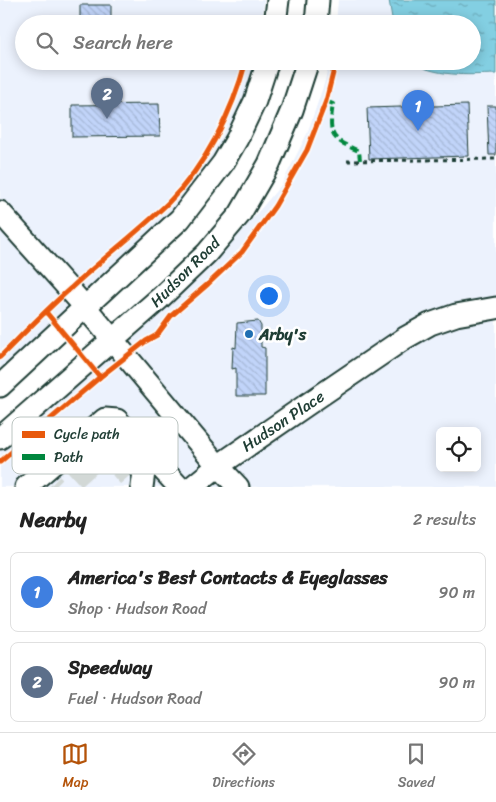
<!DOCTYPE html>
<meta charset="utf-8">
<style>
:root{--surface:#fff;--page:#f6f6f6;--text:#222;--muted:#767676;--line:#e0e0e0;--accent:#b45309}
body{margin:0;font-family:Sriracha,sans-serif;background:var(--page);color:var(--text)}
.controls{position:absolute;right:15px;bottom:15px;display:grid;overflow:hidden;border-radius:8px;box-shadow:0 2px 12px #0003}
.controls button{width:45px;height:45px;display:grid;place-items:center;padding:0;border:0;border-bottom:1px solid var(--line);background:var(--surface);color:var(--text);font:25px sans-serif}
.you{position:absolute;left:268px;top:295px;width:18px;height:18px;margin:-12px;border:4px solid #fff;border-radius:50%;background:#1a73e8;box-shadow:0 0 0 8px #1a73e833}
.badge{display:grid;place-items:center;width:32px;height:32px;border-radius:50%;background:var(--accent);color:#fff;font-size:16px;font-weight:700}
.pin{position:absolute;translate:-50% -41px;filter:drop-shadow(0 1px 2px #0008)}
.pin::after{content:'';position:absolute;top:26px;width:18px;height:15px;background:inherit;clip-path:polygon(0 0,100% 0,50% 100%)}
.list{margin:0;padding:0;list-style:none}
h2{display:flex;justify-content:space-between;align-items:center;height:65px;margin:0;padding:0 20px;font-size:21px}
h2 small{font-size:16px;font-weight:400;color:var(--muted)}
.list li{display:grid;grid-template-columns:32px 1fr auto;gap:15px;align-items:center;box-sizing:border-box;height:80px;margin:0 10px 10px;padding:0 10px;border:1px solid var(--line);border-radius:8px}
.list b{display:block;font-size:19px;white-space:nowrap}
.list p{margin:0;font-size:16px;white-space:nowrap;color:var(--muted)}
.list em{font-size:16px;font-style:normal;color:var(--muted)}
.icon{flex:none;width:28px;height:28px;fill:none;stroke:currentColor;stroke-width:2;stroke-linecap:round;stroke-linejoin:round}
.map{position:relative;flex:none;width:496px;height:487px;overflow:hidden}
.search{position:absolute;background:var(--surface);box-shadow:0 2px 12px #0003;left:15px;right:15px;top:15px;height:55px;display:flex;align-items:center;gap:12px;box-sizing:border-box;padding:0 18px;border-radius:28px;color:var(--muted);font-size:19px}
.sheet{height:245px;background:var(--surface)}
nav{display:flex;justify-content:space-around;align-items:center;box-sizing:border-box;height:70px;border-top:1px solid var(--line);background:var(--surface);font-size:14px;color:var(--muted)}
nav a{display:grid;justify-items:center;gap:2px}
nav .on{color:var(--accent)}
.map>svg:first-child{display:block}
.built{fill:#ecf2fd;fill-rule:evenodd}
.water{fill:url(#water-ripples);stroke:#5b959c}
.building{fill:url(#building-back-hatch);stroke:#1f3d34}
.lines{fill:none;stroke-linecap:round;stroke-linejoin:round}
.minor-tunnel{stroke:#d2d8d6;stroke-width:21;stroke-dasharray:21 11;stroke-linecap:butt}
.minor-casing{stroke:#1f3d34;stroke-width:25}
.path{stroke:#1f3d34;stroke-width:3;stroke-dasharray:4 4;stroke-linecap:butt}
.minor{stroke:#fff;stroke-width:21}
.quiet{stroke:#00873e;stroke-width:4;stroke-dasharray:8 4;stroke-linecap:butt}
.cycleway-casing{stroke:#fff;stroke-width:8}
.cycleway{stroke:#e8590c;stroke-width:5}
.poi-dot{fill:#1f6fb2;stroke:#fff;stroke-width:2}
.labels{text-anchor:middle;dominant-baseline:central;stroke-width:5;stroke-linejoin:round;paint-order:stroke}
.street-label{font-size:16px;fill:#1f3d34;stroke:#fff}
.poi-label{font-size:16px;font-weight:bold;fill:#1f3d34;stroke:#fff;text-anchor:start}
.key{fill:#fff;stroke:#bcc5c2;stroke-width:1}
.key-label{font-size:14px;fill:#1f3d34}
</style>
<div class="map">
<svg width="496" height="487" viewBox="0 0 496 487">
<defs>
<pattern id="water-ripples" width="26" height="14" patternUnits="userSpaceOnUse" patternTransform="scale(1.25)"><rect width="26" height="14" fill="#83cfe2"/><path d="M2 4q2-2 4 0t4 0M15 11q2-2 4 0t4 0" fill="none" stroke="#6ba9b8"/></pattern>
<pattern id="building-back-hatch" width="6" height="6" patternUnits="userSpaceOnUse" patternTransform="scale(1.25)"><rect width="6" height="6" fill="#c1d4f9"/><path d="M-1 5l2 2M0 0l6 6M5-1l2 2" fill="none" stroke="#a5b7d6"/></pattern>
</defs>
<rect width="100%" height="100%" fill="#fff"/>
<filter id="ink" filterUnits="userSpaceOnUse"><feTurbulence type="fractalNoise" baseFrequency=".02" numOctaves="2"/><feDisplacementMap in="SourceGraphic" scale="10" xChannelSelector="R" yChannelSelector="G"/><feConvolveMatrix kernelMatrix="1 2 1 2 8 2 1 2 1" color-interpolation-filters="sRGB"/></filter>
<g filter="url(#ink)">
<g class="built">
<polygon points="0,0 264,0 262,24 24,24 24,61 255,61 248,87 233,122 215,156 190,190 160,222 0,371"/>
<path d="M338 0H496V487H0V451L197 280 222 254 282 184 307 134 324 84 330 61H472V24H336ZM440 431H477V468H440Z"/>
</g>
<path class="water" d="M389 0H496V74C466 75 436 77 409 61H472V24H393Z"/>
<g class="building">
<polygon points="80,5 111,5 111,22 157,22 157,24 80,24"/>
<polygon points="89,61 157,61 158,63 89,64"/>
<polygon points="159,104 160,136 72,137 72,105"/>
<polygon points="467,105 469,156 369,159 367,108"/>
<polygon points="487,106 496,106 496,155 489,155"/>
<polygon points="258,321 261,326 261,347 265,348 265,396 236,396 236,368 232,369 233,347 236,348 237,323"/>
</g>
<g class="lines">
<g class="minor-tunnel">
<polyline points="99,444 128,477"/>
<polyline points="75,464 96,487"/>
<polyline points="52,484 55,487"/>
</g>
<defs>
<g id="minor">
<polyline points="275,24 278,0"/>
<polyline points="316,24 318,0"/>
<polyline points="0,212 86,308 218,466 238,487"/>
<polyline points="0,386 180,219 223,163 237,139 255,101 268,61"/>
<polyline points="105,427 144,472 142,487"/>
<polyline points="0,438 160,298 207,253 240,214 269,164 292,110 308,61"/>
<polyline points="26,487 105,419 117,420 179,487"/>
<polyline points="192,487 218,466 305,406 405,338 430,324 456,315 496,308"/>
</g>
</defs>
<use href="#minor" class="minor-casing"/>
<polyline class="path" points="347,161 496,159"/>
<use href="#minor" class="minor"/>
<path class="quiet" d="M326 101 333 104C328 136 331 139 359 151L360 160"/>
<defs>
<g id="cycleway">
<polyline points="46,312 100,377"/>
<path d="M0 357C23 334 46 310 71 288 102 259 137 233 168 203 206 165 232 113 246 61"/>
<polyline points="0,462 100,377 146,341 157,335 171,316 208,284 242,252 275,206 307,150 326,101 336,61"/>
</g>
</defs>
<use href="#cycleway" class="cycleway-casing"/>
<use href="#cycleway" class="cycleway"/>
</g>
</g>
<circle class="poi-dot" cx="249" cy="334" r="5"/>
<g class="labels">
<g class="street-label">
<text transform="translate(185 272) rotate(-45)">Hudson Road</text>
<text transform="translate(283 421) rotate(-34)">Hudson Place</text>
</g>
<g class="poi-label">
<text x="259" y="334">Arby's</text>
</g>
</g>
<rect x="12" y="417" width="166" height="57" rx="8" class="key"/>
<rect x="22" y="431" width="23" height="7" fill="#e8590c"/>
<rect x="22" y="454" width="23" height="6" fill="#00873e"/>
<g class="key-label">
<text x="54" y="439">Cycle path</text>
<text x="54" y="462">Path</text>
</g>
</svg>
<div class="controls">
<button><svg class="icon" aria-label="locate" viewBox="0 0 24 24"><circle cx="12" cy="12" r="6"/><path d="M12 2v4M12 18v4M2 12h4M18 12h4"/></svg></button>
</div>
<div class="you"></div>
<div class="pin badge" style="left:418px;top:131px;background:#3f7fe0">1</div>
<div class="pin badge" style="left:107px;top:119px;background:#5c6f8a">2</div>
<div class="search"><svg class="icon" aria-label="search" viewBox="0 0 24 24"><circle cx="10" cy="10" r="6"/><path d="M15 15l6 6"/></svg>Search here</div>
</div>
<section class="sheet">
<h2>Nearby<small>2 results</small></h2>
<ul class="list">
<li><span class="badge" style="background:#3f7fe0">1</span><div><b>America's Best Contacts &amp; Eyeglasses</b><p>Shop · Hudson Road</p></div><em>90 m</em></li>
<li><span class="badge" style="background:#5c6f8a">2</span><div><b>Speedway</b><p>Fuel · Hudson Road</p></div><em>90 m</em></li>
</ul>
</section>
<nav>
<a class="on"><svg class="icon" aria-label="map" viewBox="0 0 24 24"><path d="M3 6l6-2 6 2 6-2v14l-6 2-6-2-6 2zM9 4v14M15 6v14"/></svg>Map</a>
<a><svg class="icon" aria-label="directions" viewBox="0 0 24 24"><path d="M12 3l9 9-9 9-9-9zM9 14v-3h6M13 9l2 2-2 2"/></svg>Directions</a>
<a><svg class="icon" aria-label="saved" viewBox="0 0 24 24"><path d="M7 4h10v16l-5-4-5 4z"/></svg>Saved</a>
</nav>
